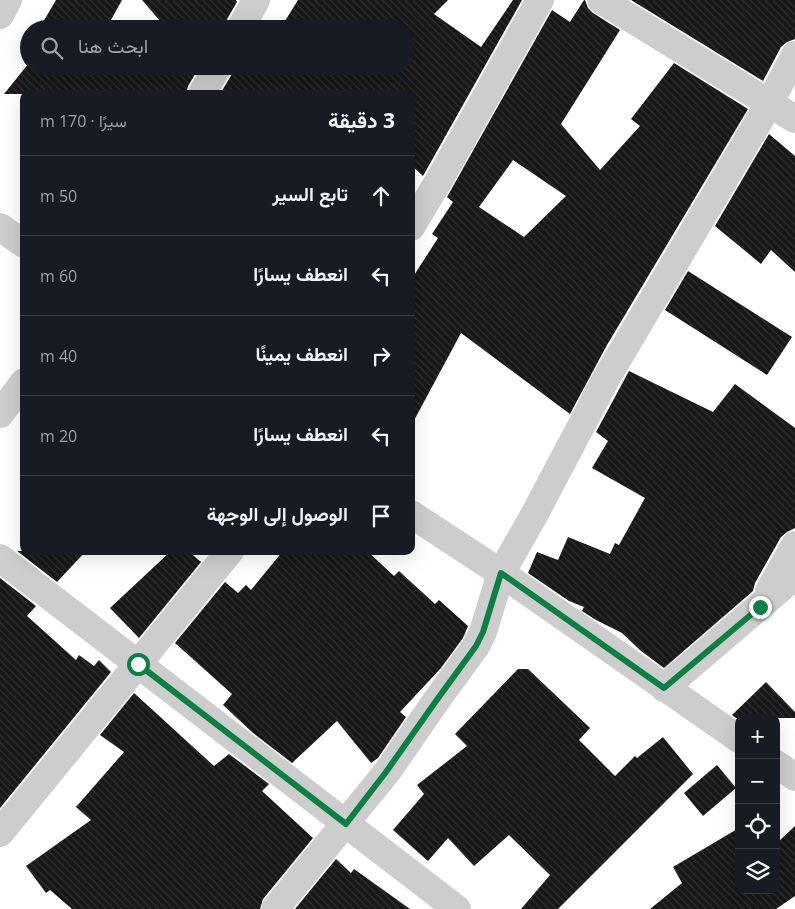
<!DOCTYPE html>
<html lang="ar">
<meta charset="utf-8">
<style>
:root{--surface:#171b24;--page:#20242c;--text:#f1f3f6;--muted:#9ea1a6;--line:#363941}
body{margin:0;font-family:"Open Sans",Vazirmatn,sans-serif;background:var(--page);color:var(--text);direction:rtl}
.controls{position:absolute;right:15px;bottom:15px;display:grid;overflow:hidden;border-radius:10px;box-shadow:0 5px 20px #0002}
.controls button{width:45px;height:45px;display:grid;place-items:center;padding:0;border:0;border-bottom:1px solid var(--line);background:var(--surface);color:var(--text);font:25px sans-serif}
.stop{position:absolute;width:15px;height:15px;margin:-11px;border:4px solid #0b8043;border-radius:50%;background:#fff}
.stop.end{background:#0b8043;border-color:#fff;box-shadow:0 1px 5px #0008}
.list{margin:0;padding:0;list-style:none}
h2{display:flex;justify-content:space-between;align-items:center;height:65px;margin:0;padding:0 20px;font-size:21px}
h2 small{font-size:16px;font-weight:400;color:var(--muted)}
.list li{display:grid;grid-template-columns:32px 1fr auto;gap:15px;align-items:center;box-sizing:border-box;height:80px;padding:0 20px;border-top:1px solid var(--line)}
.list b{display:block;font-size:19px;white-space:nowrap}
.list em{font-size:16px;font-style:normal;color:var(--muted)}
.icon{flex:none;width:28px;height:28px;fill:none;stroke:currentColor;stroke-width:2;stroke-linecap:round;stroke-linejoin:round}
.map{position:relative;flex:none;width:795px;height:909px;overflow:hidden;direction:ltr}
.search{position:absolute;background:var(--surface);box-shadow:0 5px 20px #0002;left:20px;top:20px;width:395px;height:55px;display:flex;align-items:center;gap:12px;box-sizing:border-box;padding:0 18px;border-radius:28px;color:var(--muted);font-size:19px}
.panel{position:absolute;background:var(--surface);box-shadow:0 5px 20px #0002;left:20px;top:90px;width:395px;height:465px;border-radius:10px;direction:rtl}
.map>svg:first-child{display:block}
.building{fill:url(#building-back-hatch);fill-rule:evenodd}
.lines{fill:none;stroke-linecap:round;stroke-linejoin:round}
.minor{stroke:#cdcdcd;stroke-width:28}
.route{stroke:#0b8043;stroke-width:6}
</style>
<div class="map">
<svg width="795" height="909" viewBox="0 0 795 909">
<defs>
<pattern id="building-back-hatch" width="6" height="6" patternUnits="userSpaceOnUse" patternTransform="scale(1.25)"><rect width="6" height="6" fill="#171717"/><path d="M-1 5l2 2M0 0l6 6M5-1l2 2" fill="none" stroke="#303030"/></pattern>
</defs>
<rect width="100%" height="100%" fill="#fff"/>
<g class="building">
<polygon points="56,0 122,0 106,29 39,29"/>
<polygon points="142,0 236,0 237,2 226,21 224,29 167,29"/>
<polygon points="298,0 448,0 434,14 481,47 513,0 522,0 423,176 411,165 411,94 220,94 232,74 234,66 406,66 406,29 280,29"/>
<path d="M584 0H585L588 8 593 13 620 30 561 124 600 170 640 126 631 119 674 63 748 109 607 345 570 414 461 333 411 426V280L438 238 432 234 453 202 447 197 552 10 570 22ZM513 160 566 196 524 237 479 207Z"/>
<polygon points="631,0 795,0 795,39 787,42 781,47 763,81"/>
<polygon points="29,63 29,66 200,66 188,86 186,94 4,94"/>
<polygon points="769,134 795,156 795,272 771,250 761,264 715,226"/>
<polygon points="688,271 792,337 767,375 665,310"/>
<polygon points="629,371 713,412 735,384 795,428 795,528 787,532 781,537 755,583 753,591 664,668 641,651 622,633 596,620 582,611 584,607 569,601 528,573 537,552 558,560 568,537 610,554 615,543 619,545 645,498 592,468 608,441 596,432"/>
<polygon points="17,551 86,551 57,582"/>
<polygon points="171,551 188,551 201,562 139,638 110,608"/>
<polygon points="283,551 367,551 394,576 399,571 435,604 439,600 468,626 463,638 441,668 400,712 406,717 378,758 371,763 337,721 292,763 253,733 223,705 232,694 175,643 225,582 238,593 246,585 251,590"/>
<polygon points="0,578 36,606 27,616 76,660 79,655 94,666 99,660 111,672 0,808"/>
<polygon points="518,669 528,669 590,728 579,740 615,776 635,756 637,758 663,737 693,774 558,909 521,909 550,875 509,835 474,866 448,838 428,861 393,830 424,794 417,785 467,746 455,734"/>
<polygon points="766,682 795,712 795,718 736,718 732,715"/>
<polygon points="134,693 214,766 229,754 269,784 262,791 313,838 263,899 260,909 72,909 50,890 46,893 26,866 91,820 76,807 124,752 100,735"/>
<polygon points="717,765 736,788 703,816 684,793"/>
<polygon points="795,826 795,896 776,909 650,909 682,883 673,867 739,828 739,890 776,890 776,844"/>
<polygon points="336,859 351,873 354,869 410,909 295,909"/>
</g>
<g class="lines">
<g class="minor">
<polyline points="601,0 795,119"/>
<polyline points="0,15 8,0"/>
<polyline points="240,29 256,0"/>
<polyline points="202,94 218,66"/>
<polyline points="0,227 24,244"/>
<polyline points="411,227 438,182 540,0"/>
<polyline points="0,414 24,382"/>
<polyline points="411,514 501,573 739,739"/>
<polyline points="0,558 457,909"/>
<polyline points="769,591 795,545"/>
<polyline points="664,688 795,576"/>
<polyline points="776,764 795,777"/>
<polyline points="0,833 230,551"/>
<polyline points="275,909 387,772 436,701 476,646 483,632 501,573 533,517 607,377 769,104 795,55"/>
</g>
</g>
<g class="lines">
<polyline class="route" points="138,664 346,824 386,772 436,701 476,646 483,632 501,573 664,688 760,607"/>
</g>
</svg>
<div class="controls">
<button>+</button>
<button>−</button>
<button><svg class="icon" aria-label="locate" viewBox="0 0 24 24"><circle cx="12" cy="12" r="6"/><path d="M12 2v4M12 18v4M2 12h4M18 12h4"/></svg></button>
<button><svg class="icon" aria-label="layers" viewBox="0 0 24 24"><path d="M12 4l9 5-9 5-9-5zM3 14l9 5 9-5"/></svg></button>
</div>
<div class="stop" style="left:138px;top:664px"></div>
<div class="stop end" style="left:760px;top:607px"></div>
<div class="search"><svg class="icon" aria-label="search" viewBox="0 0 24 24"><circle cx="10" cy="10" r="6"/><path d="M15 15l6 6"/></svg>ابحث هنا</div>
<section class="panel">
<h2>3 دقيقة<small>سيرًا · 170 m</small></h2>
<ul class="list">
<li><svg class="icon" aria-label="ahead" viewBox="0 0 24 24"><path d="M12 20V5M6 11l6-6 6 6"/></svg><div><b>تابع السير</b></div><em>50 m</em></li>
<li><svg class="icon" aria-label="left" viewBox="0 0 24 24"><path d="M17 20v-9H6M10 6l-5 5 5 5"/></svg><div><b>انعطف يسارًا</b></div><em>60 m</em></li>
<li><svg class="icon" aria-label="right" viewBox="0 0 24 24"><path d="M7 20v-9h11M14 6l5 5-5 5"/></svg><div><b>انعطف يمينًا</b></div><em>40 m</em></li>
<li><svg class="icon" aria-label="left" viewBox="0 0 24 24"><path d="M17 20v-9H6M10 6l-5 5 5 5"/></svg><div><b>انعطف يسارًا</b></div><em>20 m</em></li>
<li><svg class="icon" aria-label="arrive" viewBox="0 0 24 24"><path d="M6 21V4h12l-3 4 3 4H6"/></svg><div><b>الوصول إلى الوجهة</b></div></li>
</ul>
</section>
</div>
